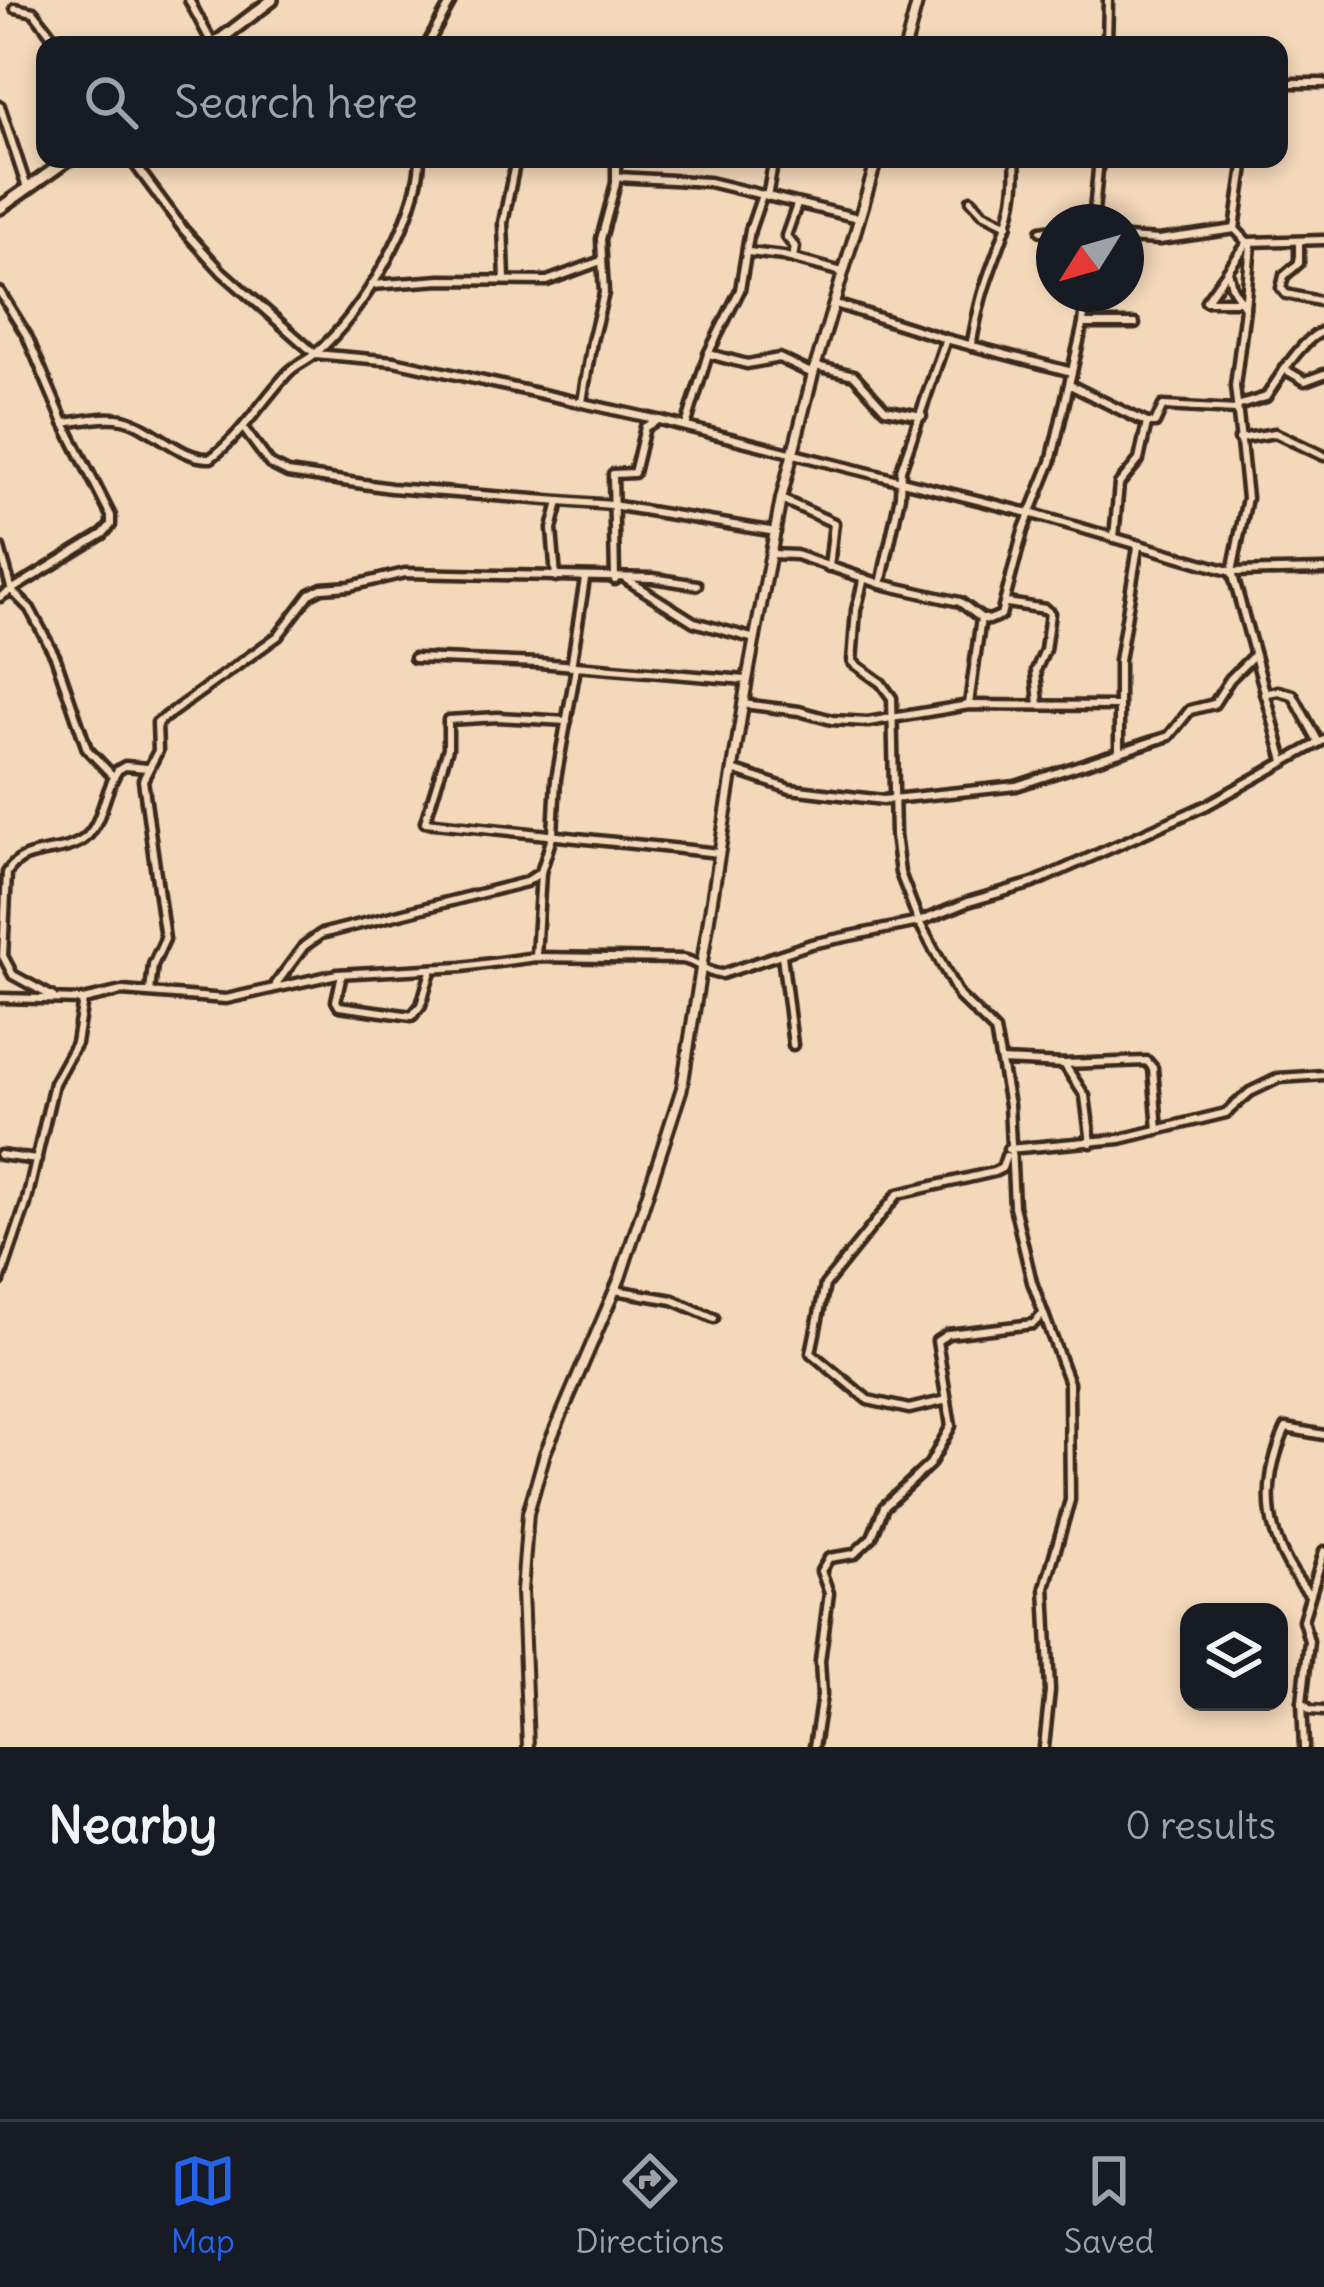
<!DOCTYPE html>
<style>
:root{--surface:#171b24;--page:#20242c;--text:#f1f3f6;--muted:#9ea1a6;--line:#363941;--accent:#2563eb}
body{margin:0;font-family:Delius,sans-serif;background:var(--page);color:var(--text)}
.controls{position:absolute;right:36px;bottom:36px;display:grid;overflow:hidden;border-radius:24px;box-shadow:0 6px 18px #0003}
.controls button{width:108px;height:108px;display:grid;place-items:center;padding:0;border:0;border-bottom:3px solid var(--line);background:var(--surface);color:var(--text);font:60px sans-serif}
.compass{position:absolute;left:1036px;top:204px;width:108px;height:108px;border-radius:50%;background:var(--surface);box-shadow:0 6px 18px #0003;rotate:233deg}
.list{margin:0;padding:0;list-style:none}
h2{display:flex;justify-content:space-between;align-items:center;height:156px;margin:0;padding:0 48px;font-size:51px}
h2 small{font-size:39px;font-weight:400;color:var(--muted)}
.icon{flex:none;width:66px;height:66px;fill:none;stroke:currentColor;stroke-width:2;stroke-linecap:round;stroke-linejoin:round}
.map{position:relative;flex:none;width:1324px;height:1747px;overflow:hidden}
.search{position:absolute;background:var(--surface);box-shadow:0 6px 18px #0003;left:36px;right:36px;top:36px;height:132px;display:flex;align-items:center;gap:30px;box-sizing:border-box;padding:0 42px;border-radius:24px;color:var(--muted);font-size:45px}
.sheet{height:372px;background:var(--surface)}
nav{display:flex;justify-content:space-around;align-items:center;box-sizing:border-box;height:168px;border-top:3px solid var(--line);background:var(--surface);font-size:33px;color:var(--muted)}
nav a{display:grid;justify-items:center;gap:6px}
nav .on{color:var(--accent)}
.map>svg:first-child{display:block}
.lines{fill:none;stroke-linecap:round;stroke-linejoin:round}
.minor-casing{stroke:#3b2a1e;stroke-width:15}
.tertiary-casing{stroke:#3b2a1e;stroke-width:16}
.primary-casing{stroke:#3b2a1e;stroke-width:18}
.minor{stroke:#f3d8ba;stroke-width:6}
.tertiary{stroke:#f3d8ba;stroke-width:8}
.primary{stroke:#f3d8ba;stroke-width:9}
</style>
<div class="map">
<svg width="1324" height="1747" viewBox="0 0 1324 1747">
<rect width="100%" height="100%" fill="#f3d8ba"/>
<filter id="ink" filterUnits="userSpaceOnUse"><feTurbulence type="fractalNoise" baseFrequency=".00833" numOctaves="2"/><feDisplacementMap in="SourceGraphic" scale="24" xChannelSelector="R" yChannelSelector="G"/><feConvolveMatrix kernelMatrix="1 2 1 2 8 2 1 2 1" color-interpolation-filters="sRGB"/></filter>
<g filter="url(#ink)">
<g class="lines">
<defs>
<g id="minor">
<polyline points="189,0 213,45"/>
<polyline points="15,8 34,12 59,45"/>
<polyline points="427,45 452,0"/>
<polyline points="1107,45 1108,0"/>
<polyline points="1279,83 1324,83"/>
<polyline points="0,106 27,188"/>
<polyline points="131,159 183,229 222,272 315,354 394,361 659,420 1033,514 1232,572 1324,570"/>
<polyline points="617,177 709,182 858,218"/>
<polyline points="767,197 774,159"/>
<polyline points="971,200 983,213 1008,225"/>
<polyline points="1093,222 1099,159"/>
<polyline points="1235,229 1245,159"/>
<polyline points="1041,231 1054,229"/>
<polyline points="1126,238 1159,240 1235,229 1251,246 1245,307"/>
<polyline points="1299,242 1299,263 1284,276 1281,288 1286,294 1324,302"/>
<polyline points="748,252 783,256 842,272"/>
<polyline points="793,258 795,247 786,236 797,205"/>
<polyline points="1228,271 1232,287 1245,308 1235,386 1247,498 1232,572 1284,761"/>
<polyline points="505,280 503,223 516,159"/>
<polyline points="372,285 441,280 547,281 601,261"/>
<polyline points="0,292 27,336 64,423 111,516 111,525 103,534 0,597"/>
<polyline points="1206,301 1248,242 1324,240"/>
<polyline points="1206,301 1239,301"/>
<polyline points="835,304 946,339 1072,372"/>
<polyline points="1084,324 1135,324"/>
<path d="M971 346C975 327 978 308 984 289 999 241 1019 211 1015 159"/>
<polyline points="709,354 747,364 779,358 813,374"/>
<polyline points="816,366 854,375 885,409 922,416"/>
<polyline points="1286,370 1305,381 1324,374"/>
<polyline points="1070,385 1147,423"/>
<polyline points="582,402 592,341 604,293 601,239 616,183 616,159"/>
<path d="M1237 406 1266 397C1278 379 1303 337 1324 331"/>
<path d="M64 423C82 421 105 415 123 419 153 426 180 460 211 458 242 434 260 404 286 375 294 365 306 362 316 353 362 314 418 220 420 159"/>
<polyline points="686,426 708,354 740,290 750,230 761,198"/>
<polyline points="244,429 270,464 288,473 391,488 612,505 776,532"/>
<polyline points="1239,439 1275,433 1324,456"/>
<polyline points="781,499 834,523 829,567"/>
<polyline points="1114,538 1119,484 1139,460 1147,423 1155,423 1163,406 1236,410"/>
<polyline points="0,548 12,591 30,609 55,656 87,749 113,776"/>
<polyline points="771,554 796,555 881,584 960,602 981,618 989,620 1001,615 1023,531 1051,462 1083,324 1086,294"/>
<polyline points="556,577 552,529 559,502"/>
<polyline points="864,578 856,610 852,662 881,683 892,698 895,835 900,873 919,922 959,996 995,1031 1009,1105 1014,1206 1032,1282 1069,1383 1070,1500 1045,1587 1050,1691 1044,1747"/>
<polyline points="615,580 613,474 634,473 645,427 656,421"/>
<polyline points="627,580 694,622 755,639"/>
<polyline points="881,584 900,496 901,470 946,339"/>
<polyline points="1007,603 1045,609 1050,613 1045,650 1036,670 1039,705"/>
<polyline points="414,658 539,663 746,680"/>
<polyline points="571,667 585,579"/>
<polyline points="1264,694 1278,691 1293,695 1318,741"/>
<polyline points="743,704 799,711 832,720 868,722 969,705 1119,706"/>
<polyline points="969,704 981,618"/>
<polyline points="567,721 498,717 448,720 448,748 425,822 719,853"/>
<polyline points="1119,751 1119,661 1138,547"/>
<polyline points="733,770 790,789 883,800 1016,786 1169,736 1190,710 1214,704 1230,679 1254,655"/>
<polyline points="782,955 793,1045"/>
<polyline points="536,957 541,872 553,834 556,779 576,668"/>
<polyline points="342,974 336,1001 339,1006 412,1016 421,1005 431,971"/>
<polyline points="276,984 304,946 321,934 526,882 541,872"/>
<polyline points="150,992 153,965 165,939 143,780 158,751 157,723 278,636 310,594 322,588 350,586 405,573 653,578 697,585"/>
<path d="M53 997 13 975 3 956 7 873C23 845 60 857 84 839 103 824 104 790 118 770L125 766 147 768"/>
<path d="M0 998 83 1000 122 991 226 999 337 974 462 967 536 957 682 959C698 961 706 974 722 974L811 944 919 922 968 902 1033 883 1207 805 1324 740"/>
<polyline points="1001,1061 1064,1064 1147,1061 1153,1068 1158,1130"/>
<polyline points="1064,1064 1085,1096 1091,1143"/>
<polyline points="1008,1149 1120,1139 1226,1113 1250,1092 1279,1078 1324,1075"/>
<polyline points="0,1155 37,1160"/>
<polyline points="0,1281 26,1204 54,1083 76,1043 83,1000"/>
<polyline points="615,1290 673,1300 714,1318"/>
<polyline points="947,1400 909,1409 868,1400 811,1353 825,1285 898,1194 994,1172 1002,1168 1006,1156"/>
<path d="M1309 1594C1266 1543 1258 1489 1286 1428L1324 1435"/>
<polyline points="1302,1702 1310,1710 1324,1711"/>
<polyline points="814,1747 822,1695 820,1661 829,1593 821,1571 829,1558 854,1554 872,1537 884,1507 930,1464 951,1426 937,1341 948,1334 1033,1324 1043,1314"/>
<polyline points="1304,1747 1302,1702 1309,1641 1303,1620 1324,1551"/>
</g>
<g id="tertiary">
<polyline points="906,45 918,0"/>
<polyline points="528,1747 522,1591 528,1513 545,1453 620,1278 682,1088 747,680 781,499 813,374 877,159"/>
</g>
<g id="primary">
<polyline points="213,45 272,0"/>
<polyline points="0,208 69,159"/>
</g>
</defs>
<use href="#minor" class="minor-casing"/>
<use href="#tertiary" class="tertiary-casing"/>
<use href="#primary" class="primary-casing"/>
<use href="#minor" class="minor"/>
<use href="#tertiary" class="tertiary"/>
<use href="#primary" class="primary"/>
</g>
</g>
</svg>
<div class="controls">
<button><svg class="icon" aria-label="layers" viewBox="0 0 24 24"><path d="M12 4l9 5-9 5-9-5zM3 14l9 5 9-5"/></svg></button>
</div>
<svg class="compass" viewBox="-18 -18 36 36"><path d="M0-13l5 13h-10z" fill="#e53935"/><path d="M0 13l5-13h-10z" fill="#9ea1a6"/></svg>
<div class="search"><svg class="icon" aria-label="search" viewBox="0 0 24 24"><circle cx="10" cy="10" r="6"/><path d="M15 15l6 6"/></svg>Search here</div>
</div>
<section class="sheet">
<h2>Nearby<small>0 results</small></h2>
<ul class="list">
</ul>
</section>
<nav>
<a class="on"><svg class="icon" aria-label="map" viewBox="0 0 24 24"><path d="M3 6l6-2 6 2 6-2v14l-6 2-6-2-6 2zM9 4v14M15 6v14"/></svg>Map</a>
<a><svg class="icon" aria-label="directions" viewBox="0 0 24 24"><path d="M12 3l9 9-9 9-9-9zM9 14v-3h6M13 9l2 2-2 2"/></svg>Directions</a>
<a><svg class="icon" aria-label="saved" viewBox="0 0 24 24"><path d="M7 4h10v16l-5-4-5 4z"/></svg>Saved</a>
</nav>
